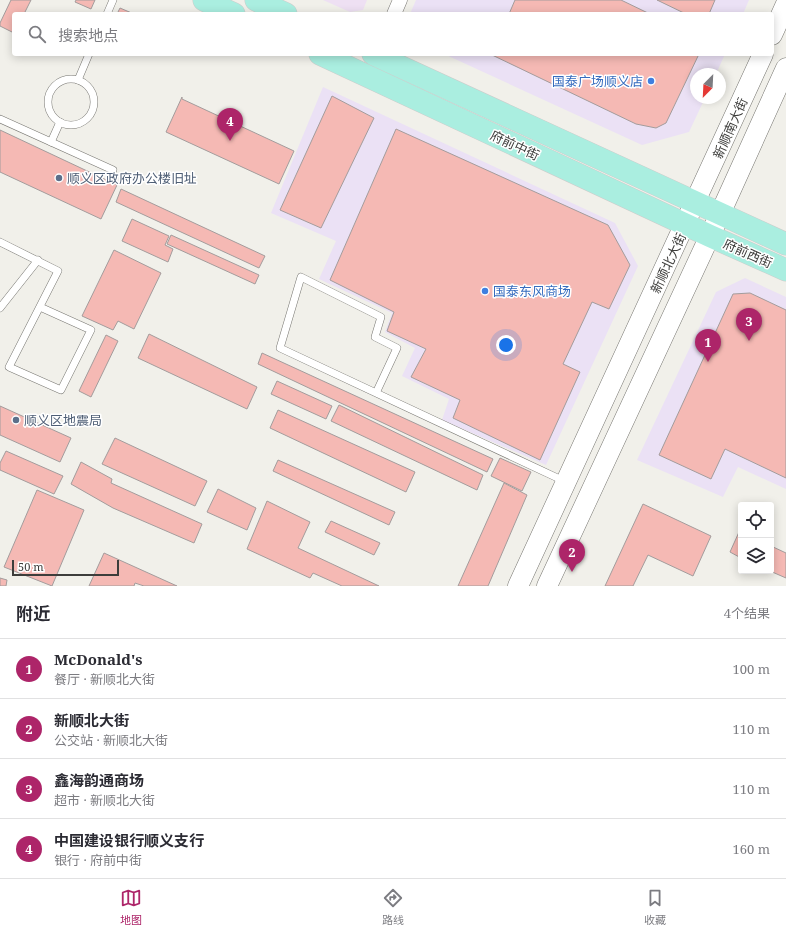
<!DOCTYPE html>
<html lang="zh">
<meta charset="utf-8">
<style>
:root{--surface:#fff;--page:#f7f7f7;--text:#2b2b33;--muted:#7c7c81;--line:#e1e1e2;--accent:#ad2569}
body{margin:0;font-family:"Noto Serif","Noto Sans SC",serif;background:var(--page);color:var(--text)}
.controls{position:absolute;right:12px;bottom:12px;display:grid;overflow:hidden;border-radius:4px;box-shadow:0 2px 10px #0003}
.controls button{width:36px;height:36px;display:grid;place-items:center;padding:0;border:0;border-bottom:1px solid var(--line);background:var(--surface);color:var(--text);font:20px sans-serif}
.compass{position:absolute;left:690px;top:68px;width:36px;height:36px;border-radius:50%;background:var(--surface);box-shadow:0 2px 10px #0003;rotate:204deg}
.scale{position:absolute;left:12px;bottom:10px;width:107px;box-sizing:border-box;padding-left:4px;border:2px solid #3d3d3b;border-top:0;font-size:11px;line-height:14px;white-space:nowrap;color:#3d3d3b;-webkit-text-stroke:3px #fff;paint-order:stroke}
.you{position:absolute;left:506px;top:345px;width:14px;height:14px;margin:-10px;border:3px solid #fff;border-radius:50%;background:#1a73e8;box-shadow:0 0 0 6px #1a73e833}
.badge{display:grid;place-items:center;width:26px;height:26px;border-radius:50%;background:var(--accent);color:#fff;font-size:13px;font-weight:700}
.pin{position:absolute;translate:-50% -33px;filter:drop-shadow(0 1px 2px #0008)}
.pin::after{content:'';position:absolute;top:21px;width:14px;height:12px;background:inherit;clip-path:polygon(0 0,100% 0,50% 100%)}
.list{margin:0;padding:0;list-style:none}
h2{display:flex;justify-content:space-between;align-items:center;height:52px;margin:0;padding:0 16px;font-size:17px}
h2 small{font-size:13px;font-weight:400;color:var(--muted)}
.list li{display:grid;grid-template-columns:26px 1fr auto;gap:12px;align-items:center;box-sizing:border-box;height:60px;padding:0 16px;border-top:1px solid var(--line)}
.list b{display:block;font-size:15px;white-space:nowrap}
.list p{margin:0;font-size:13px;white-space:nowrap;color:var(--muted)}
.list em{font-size:13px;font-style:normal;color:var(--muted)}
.icon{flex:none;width:22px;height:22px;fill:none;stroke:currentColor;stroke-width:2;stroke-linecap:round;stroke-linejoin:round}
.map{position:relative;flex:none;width:786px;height:586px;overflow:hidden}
.search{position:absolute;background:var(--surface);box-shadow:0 2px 10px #0003;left:12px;right:12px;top:12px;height:44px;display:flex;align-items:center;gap:10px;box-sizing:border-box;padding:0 14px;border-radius:4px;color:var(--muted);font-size:15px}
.sheet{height:292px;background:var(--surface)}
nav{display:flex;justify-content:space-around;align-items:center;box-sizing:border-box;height:56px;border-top:1px solid var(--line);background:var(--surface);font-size:11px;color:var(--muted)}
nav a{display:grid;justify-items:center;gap:2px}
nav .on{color:var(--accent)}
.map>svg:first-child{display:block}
.commercial{fill:#ebe1f5}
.medical{fill:#eee0f3}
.building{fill:#f5b9b4;stroke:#a39c9c}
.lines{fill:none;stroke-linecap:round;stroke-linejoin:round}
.lane-casing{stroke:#787772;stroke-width:8}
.street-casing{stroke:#787772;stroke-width:15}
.secondary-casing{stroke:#787772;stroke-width:21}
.primary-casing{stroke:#cdcdcc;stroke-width:23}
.lane{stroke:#fff;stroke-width:7}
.street{stroke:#fff;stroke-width:14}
.secondary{stroke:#fff;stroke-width:20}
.primary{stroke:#aaeee0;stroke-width:22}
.shop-dot{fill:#3f7fe0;stroke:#fff;stroke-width:1.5}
.service-dot{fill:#5c6f8a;stroke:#fff;stroke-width:1.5}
.labels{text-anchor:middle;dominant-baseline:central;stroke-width:3;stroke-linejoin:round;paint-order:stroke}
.shop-label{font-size:13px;fill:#366cbe;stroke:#fff;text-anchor:end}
.street-label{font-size:13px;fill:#3d3d3b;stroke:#fff}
.service-label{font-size:13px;fill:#4e5e75;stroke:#fff;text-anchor:start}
</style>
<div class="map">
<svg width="786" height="586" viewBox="0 0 786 586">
<rect width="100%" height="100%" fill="#f1f0ea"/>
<g class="commercial">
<polygon points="416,0 749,0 743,14 410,14"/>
<polygon points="444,54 725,54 716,74 696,74 696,98 705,98 689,132 642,145"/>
<polygon points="323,87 615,223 638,266 546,465 442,420 449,399 402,376 415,348 385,332 392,313 319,279 336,241 271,213"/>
<polygon points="745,278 786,297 786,489 738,467 723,497 637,460 716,292"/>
</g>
<polygon class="medical" points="323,0 367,0 363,10 350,12"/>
<g class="building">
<polygon points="11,0 31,0 24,14 14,14 14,33 0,26 0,23"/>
<polygon points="76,0 95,0 91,9 75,2"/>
<polygon points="515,0 621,0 650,14 509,14"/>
<polygon points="657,0 715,0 709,14 686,14"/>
<polygon points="120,8 134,14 117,14"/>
<polygon points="490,54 699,54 666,123 656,128 636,124"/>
<polygon points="332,96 374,118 321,228 280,210"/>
<polygon points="182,97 182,99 294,151 279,184 166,132"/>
<polygon points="396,129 608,225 630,265 609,309 592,302 563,364 580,372 540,460 453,418 460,400 411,377 426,349 387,331 394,312 330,280"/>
<polygon points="0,130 117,185 101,219 0,172"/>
<polygon points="121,189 265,256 259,268 116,202"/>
<polygon points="132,219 169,236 165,245 173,249 168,262 122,241"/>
<polygon points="171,235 259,275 255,284 167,244"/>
<polygon points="114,250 161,273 134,329 118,321 113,330 82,316"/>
<polygon points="750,293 786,310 786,478 725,449 711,479 659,455 733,294"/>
<polygon points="149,334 257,387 247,409 138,358"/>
<polygon points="106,335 118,341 91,397 79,391"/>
<polygon points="262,353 493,459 487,472 258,364"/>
<polygon points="277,381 332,406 326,419 271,394"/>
<polygon points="339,405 483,475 477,490 331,421"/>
<polygon points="0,406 71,438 60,462 0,435"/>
<polygon points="278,410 415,472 406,492 270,428"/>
<polygon points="115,438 207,481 195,506 102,464"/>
<polygon points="6,451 63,476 54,494 0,470 0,463"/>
<polygon points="500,458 531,472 522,491 491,476"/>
<polygon points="278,460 395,512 389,525 273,471"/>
<polygon points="81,462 112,479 111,483 202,524 194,543 113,508 71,484"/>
<polygon points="504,483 527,495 488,586 458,586"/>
<polygon points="218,489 256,508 247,530 207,512"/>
<polygon points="37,490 84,510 52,586 4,567"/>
<polygon points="267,501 310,522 298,548 379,586 342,586 313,573 310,578 247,549"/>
<polygon points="643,504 711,536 693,576 648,555 633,586 605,586"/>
<polygon points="331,521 380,543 374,555 325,532"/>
<polygon points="739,532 741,532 741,558 730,552"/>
<polygon points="771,546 786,553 786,578 770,571 771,571"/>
<polygon points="104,553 177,586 144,586 135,583 134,586 89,586"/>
<polygon points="0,578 7,580 6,586 0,586"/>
</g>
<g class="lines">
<defs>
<g id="lane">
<polyline points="107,14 113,0"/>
<circle cx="71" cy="102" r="23"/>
<polyline points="78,80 89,54"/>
<polyline points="0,119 113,170"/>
<polyline points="51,142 60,122"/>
<polyline points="0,242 58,271 9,367 61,390 91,330 40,307"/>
<polyline points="0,308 38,260"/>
<polyline points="376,393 397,348 375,337 381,317 301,277 280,348 564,481"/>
</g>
<polyline id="street" points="394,14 400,0"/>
<g id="secondary">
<polyline points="772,35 786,4"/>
<polyline points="518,586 763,54"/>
<polyline points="547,586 720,214 786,68"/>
</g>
<g id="primary">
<polyline points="204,0 234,14"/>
<polyline points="256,0 286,14"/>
<polyline points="320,54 710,236 786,270"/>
<polyline points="373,54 786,244"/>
</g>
</defs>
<use href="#lane" class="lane-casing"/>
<use href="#street" class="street-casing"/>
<use href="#secondary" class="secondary-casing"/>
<use href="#primary" class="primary-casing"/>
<use href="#lane" class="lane"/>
<use href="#street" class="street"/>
<use href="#secondary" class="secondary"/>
<use href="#primary" class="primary"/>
</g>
<g class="shop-dot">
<circle cx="651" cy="81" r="4"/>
<circle cx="485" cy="291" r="4"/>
</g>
<g class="service-dot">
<circle cx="59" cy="178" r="4"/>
<circle cx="16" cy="420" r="4"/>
</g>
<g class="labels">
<g class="shop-label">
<text x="643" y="81">国泰广场顺义店</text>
<text x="493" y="291" text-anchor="start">国泰东风商场</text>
</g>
<g class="street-label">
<text transform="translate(730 128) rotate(-66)">新顺南大街</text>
<text transform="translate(515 145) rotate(25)">府前中街</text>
<text transform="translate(748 253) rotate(24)">府前西街</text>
<text transform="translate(668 263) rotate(-65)">新顺北大街</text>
</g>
<g class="service-label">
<text x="67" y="178">顺义区政府办公楼旧址</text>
<text x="24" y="420">顺义区地震局</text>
</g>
</g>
</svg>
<div class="controls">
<button><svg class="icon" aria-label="locate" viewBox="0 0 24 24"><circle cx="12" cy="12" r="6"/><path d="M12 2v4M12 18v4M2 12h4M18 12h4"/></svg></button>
<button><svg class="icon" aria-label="layers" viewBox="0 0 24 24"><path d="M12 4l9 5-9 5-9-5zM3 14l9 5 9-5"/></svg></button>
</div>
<svg class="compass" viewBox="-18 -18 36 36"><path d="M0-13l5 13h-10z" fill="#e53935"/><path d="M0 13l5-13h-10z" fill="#7c7c81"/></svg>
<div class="scale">50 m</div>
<div class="you"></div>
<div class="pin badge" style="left:708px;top:362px">1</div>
<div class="pin badge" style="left:572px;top:572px">2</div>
<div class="pin badge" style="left:749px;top:341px">3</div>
<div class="pin badge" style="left:230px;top:141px">4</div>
<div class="search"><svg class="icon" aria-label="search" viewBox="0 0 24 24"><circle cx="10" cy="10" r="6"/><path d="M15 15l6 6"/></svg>搜索地点</div>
</div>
<section class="sheet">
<h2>附近<small>4个结果</small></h2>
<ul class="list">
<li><span class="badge">1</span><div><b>McDonald's</b><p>餐厅 · 新顺北大街</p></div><em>100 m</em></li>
<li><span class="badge">2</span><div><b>新顺北大街</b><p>公交站 · 新顺北大街</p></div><em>110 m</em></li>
<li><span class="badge">3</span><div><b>鑫海韵通商场</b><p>超市 · 新顺北大街</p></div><em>110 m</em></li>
<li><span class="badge">4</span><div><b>中国建设银行顺义支行</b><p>银行 · 府前中街</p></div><em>160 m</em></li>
</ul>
</section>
<nav>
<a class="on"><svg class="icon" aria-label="map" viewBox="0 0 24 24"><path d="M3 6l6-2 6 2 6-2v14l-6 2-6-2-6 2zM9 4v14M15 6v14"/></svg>地图</a>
<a><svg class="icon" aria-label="directions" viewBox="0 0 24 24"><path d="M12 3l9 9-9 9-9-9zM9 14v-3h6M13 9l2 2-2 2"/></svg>路线</a>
<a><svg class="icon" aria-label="saved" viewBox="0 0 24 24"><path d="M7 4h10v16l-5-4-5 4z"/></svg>收藏</a>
</nav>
